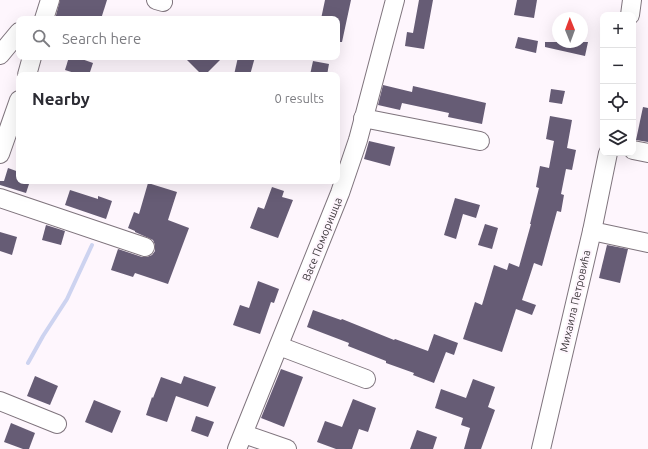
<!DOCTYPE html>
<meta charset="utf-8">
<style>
:root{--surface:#fff;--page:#f2f2f3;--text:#2b2b33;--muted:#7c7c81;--line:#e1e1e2}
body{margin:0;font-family:Ubuntu,sans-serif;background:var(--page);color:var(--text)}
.controls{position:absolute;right:12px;top:12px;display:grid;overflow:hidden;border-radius:8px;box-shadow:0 4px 16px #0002}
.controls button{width:36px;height:36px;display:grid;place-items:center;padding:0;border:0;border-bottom:1px solid var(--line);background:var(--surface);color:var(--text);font:20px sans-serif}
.compass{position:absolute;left:552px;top:12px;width:36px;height:36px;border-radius:50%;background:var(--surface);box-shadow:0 4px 16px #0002;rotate:359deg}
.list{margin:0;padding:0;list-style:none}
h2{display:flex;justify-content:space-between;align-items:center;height:52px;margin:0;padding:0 16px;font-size:17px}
h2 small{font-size:13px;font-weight:400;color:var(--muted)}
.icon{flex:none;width:22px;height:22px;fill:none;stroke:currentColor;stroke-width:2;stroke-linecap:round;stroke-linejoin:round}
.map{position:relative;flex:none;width:648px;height:449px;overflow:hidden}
.search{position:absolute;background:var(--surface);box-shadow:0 4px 16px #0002;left:16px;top:16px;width:324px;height:44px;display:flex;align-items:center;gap:10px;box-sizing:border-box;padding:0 14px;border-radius:8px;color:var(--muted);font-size:15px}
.panel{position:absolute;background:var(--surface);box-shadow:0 4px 16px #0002;left:16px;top:72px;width:324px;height:112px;border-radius:8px}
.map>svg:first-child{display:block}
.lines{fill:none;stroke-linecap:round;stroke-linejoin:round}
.stream{stroke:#cdd3f0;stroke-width:4}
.building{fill:#665c75}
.minor-casing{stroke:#7f747d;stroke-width:20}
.minor{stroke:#fff;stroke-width:18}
.labels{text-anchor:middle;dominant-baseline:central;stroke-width:4;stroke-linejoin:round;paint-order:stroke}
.street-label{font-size:11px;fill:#403b3f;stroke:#fef6fd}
</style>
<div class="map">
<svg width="648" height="449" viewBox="0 0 648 449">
<rect width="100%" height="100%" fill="#fef6fd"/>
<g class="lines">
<polyline class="stream" points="28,363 43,336 67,299 92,245"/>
</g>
<g class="building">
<polygon points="60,0 107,0 101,19 55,19"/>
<polygon points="325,0 351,0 342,42 337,42 337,19 321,19"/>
<polygon points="419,0 433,0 424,49 405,46 407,32 413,33"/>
<polygon points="517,0 537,0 534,18 514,15"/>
<polygon points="518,37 538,41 536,53 515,48"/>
<polygon points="545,42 588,42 585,56 545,47"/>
<polygon points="69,57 76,57 93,63 89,75 81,75 65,70"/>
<polygon points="184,57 223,57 205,75 202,75"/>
<polygon points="238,57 255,57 250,75 234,75"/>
<polygon points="313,61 329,64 327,75 310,75"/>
<polygon points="383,85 412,92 413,86 486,103 482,124 448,117 449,113 402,103 400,110 378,105"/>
<polygon points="551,89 565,91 562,104 549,102"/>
<polygon points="643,107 648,108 648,142 636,140"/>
<polygon points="550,116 572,120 567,148 576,150 572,170 566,169 561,194 564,195 561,212 557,211 542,266 534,263 522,300 536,305 532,315 516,309 502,352 463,339 475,302 482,305 494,265 507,270 509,263 519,267 531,224 530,224 539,188 536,187 540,166 549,168 554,141 546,139"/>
<polygon points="369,141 395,147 390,166 364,159"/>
<polygon points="8,168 19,172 19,181 30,181 26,193 0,185 0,181 4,181"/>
<polygon points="148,183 177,192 168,220 189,228 168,284 135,273 133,277 111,270 118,249 142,257 147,257 152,255 155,251 155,245 153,240 135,232 135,231 128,228 134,212 139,214"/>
<polygon points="272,187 284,191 282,197 293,200 278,238 250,228 258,207 264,209"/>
<polygon points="70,190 98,199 98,196 112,201 106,219 65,205"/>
<polygon points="455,198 480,205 476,218 463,214 456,239 444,235"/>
<polygon points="485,224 498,228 492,249 478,245"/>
<polygon points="46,225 65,231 61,245 42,240"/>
<polygon points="0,232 17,237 12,255 0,251"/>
<polygon points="607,245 628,249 620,283 599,278"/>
<polygon points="258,281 279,289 274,303 271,302 260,334 233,325 240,305 249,308"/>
<polygon points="313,310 341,320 342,319 394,340 395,339 428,351 434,334 458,343 454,355 446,352 434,383 413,375 414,373 386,363 386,361 348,346 349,343 307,327"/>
<polygon points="281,369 303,377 284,427 261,418"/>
<polygon points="35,376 58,386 50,405 27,396"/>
<polygon points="184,376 216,387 208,407 176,396 167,422 146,415 152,397 153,398 161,377 181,384"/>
<polygon points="473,379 495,387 488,407 495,410 481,449 464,449 470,428 461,425 463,418 435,408 441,389 466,398"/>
<polygon points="353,399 376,408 368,432 359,429 352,449 336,449 317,442 325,421 342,427"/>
<polygon points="94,400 121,411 112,433 85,422"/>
<polygon points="196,416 214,422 208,437 191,431"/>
<polygon points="11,423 35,433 29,449 23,449 4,442"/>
<polygon points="417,430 437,437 433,449 410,449"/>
</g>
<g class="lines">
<defs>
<g id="minor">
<polyline points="156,0 163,2"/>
<polyline points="630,15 632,0"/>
<polyline points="44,19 50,0"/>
<polyline points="0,55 19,32"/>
<polyline points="27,75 32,57"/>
<polyline points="363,118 480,141"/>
<polyline points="633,150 648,153"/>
<polyline points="0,154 19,100"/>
<polyline points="0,198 145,247"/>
<polyline points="592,231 648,243"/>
<polyline points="279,346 366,379"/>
<polyline points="0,401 57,424"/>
<polyline points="244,434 287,449"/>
<polyline points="237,449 340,193 358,140 395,0"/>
<polyline points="541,449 592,231 608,153"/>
</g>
</defs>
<use href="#minor" class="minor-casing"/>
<use href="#minor" class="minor"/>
</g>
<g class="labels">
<g class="street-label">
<text transform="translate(322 239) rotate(-68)">Васе Поморишца</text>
<text transform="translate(575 301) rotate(-77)">Михаила Петровића</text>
</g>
</g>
</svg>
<div class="controls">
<button>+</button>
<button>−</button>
<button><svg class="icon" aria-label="locate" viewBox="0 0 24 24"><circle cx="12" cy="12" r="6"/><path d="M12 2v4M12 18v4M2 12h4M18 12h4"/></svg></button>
<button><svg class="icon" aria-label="layers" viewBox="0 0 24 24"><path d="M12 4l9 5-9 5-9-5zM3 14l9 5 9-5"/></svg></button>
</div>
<svg class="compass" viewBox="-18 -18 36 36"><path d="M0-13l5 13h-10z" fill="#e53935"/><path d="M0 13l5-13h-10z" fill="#7c7c81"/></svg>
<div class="search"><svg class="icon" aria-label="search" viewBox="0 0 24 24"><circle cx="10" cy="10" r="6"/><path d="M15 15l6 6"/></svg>Search here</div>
<section class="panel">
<h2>Nearby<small>0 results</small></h2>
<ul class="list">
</ul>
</section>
</div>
